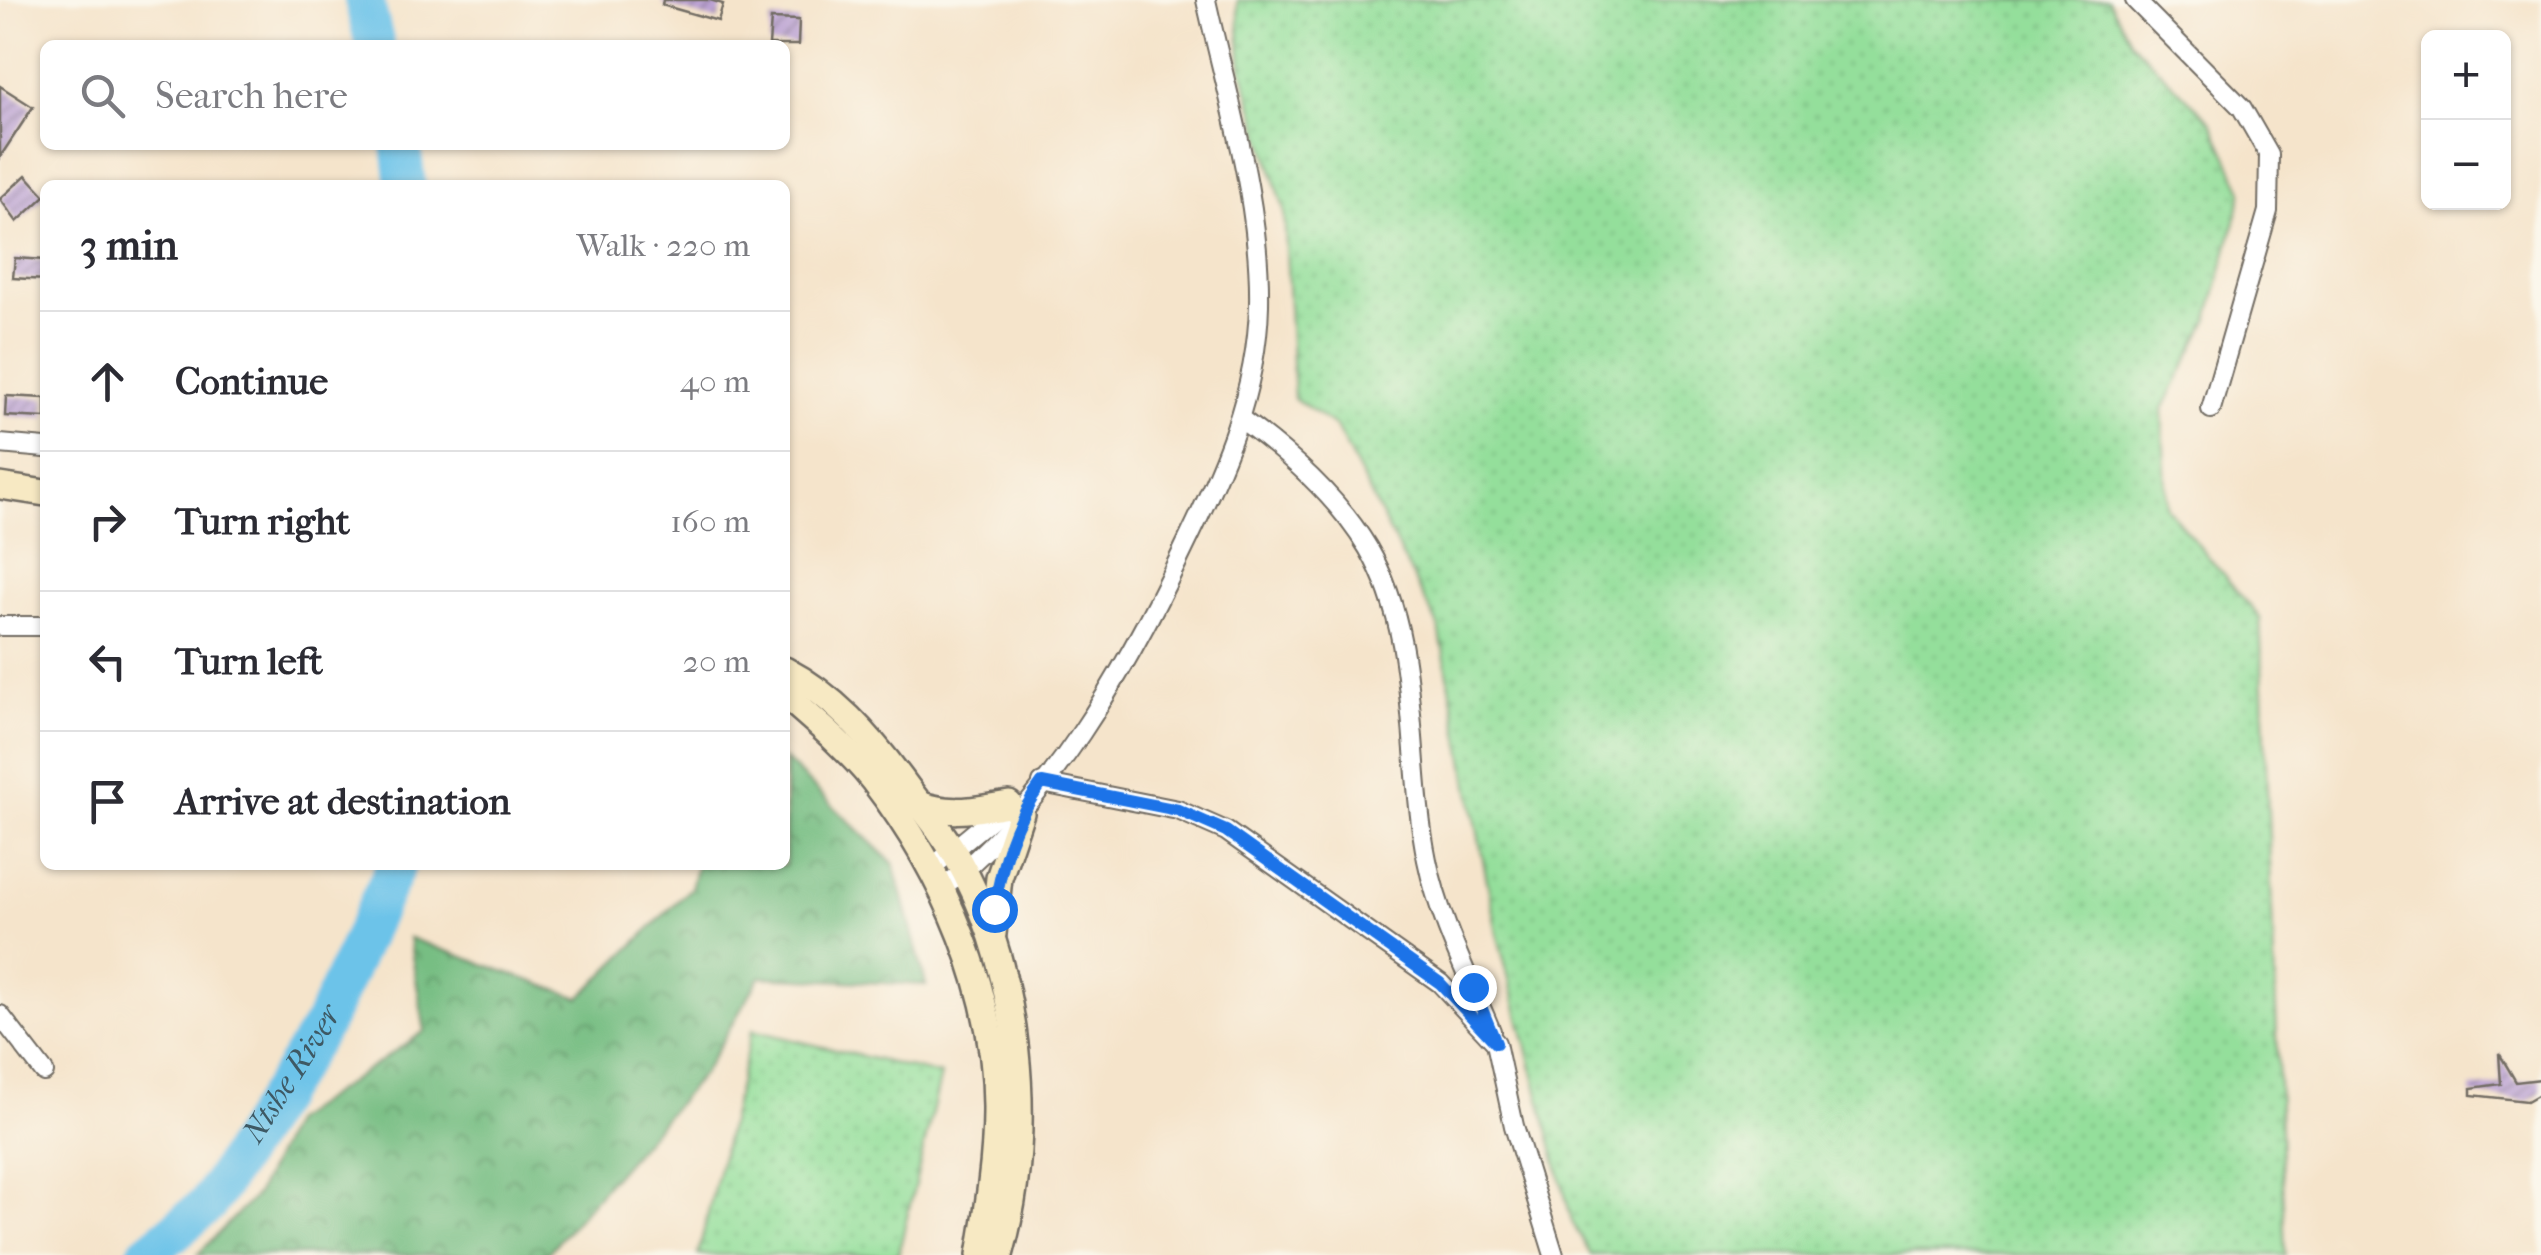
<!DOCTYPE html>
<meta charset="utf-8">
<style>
:root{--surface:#fff;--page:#f2f2f3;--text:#2b2b33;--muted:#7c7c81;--line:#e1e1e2}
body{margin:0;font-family:"IM FELL French Canon",serif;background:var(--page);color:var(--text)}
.controls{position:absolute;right:30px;top:30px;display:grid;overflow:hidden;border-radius:15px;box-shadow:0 2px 8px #0004}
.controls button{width:90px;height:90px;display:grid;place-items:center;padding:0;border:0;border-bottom:2px solid var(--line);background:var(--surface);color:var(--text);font:50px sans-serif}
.stop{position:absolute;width:30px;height:30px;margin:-22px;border:8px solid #1a73e8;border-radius:50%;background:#fff}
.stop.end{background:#1a73e8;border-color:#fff;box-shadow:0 2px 10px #0008}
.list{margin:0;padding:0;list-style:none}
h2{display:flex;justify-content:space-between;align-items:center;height:130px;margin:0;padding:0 40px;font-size:42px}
h2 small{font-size:32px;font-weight:400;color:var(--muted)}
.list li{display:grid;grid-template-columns:65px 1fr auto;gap:30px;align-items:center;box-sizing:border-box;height:140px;padding:0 40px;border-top:2px solid var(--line)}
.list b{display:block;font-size:38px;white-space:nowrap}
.list em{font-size:32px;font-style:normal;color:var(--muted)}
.icon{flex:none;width:55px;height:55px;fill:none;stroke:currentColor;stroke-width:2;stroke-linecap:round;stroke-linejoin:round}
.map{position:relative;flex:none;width:2541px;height:1255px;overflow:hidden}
.search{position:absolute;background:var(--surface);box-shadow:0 2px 8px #0004;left:40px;top:40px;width:750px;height:110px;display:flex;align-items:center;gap:25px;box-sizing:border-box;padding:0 35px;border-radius:15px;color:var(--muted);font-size:38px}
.panel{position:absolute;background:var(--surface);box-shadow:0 2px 8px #0004;left:40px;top:180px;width:750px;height:690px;border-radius:15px}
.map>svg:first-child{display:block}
.green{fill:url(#green-dots);stroke:#608563;stroke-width:2.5}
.forest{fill:url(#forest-crowns);stroke:#517457;stroke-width:2.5}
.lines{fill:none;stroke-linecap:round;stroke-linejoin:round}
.river{stroke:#6cc3e9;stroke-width:40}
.building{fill:url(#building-hatch)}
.street-casing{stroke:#726c63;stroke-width:22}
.secondary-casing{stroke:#726c63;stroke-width:30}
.street{stroke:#fff;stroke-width:18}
.secondary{stroke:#f7e9c3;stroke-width:25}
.route{stroke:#1a73e8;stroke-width:12}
.labels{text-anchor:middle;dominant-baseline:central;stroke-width:8;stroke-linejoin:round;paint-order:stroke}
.water-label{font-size:32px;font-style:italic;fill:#3e5964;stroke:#fbf7ec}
</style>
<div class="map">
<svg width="2541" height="1255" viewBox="0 0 2541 1255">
<defs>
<pattern id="green-dots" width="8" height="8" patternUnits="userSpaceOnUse" patternTransform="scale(2.5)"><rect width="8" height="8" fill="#94df9b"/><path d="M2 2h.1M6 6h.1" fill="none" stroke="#80c086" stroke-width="1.8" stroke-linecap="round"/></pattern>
<pattern id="forest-crowns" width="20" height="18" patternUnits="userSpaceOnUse" patternTransform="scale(2.5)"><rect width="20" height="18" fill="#77be83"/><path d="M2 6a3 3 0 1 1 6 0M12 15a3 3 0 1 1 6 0" fill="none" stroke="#629b6b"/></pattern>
<pattern id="building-hatch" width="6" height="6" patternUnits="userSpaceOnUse" patternTransform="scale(2.5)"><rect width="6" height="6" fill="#bca3d3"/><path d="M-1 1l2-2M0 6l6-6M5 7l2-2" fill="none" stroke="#9985ab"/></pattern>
</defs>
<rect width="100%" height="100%" fill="#fbf7ec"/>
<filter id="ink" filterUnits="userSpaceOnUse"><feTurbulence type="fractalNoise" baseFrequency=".01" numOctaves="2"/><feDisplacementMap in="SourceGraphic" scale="20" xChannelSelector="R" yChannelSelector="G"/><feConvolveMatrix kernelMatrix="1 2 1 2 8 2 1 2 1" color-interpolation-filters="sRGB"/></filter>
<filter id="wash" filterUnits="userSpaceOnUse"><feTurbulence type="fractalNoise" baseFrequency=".0048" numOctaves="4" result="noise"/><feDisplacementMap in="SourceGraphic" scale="40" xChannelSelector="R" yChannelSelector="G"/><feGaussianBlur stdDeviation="2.25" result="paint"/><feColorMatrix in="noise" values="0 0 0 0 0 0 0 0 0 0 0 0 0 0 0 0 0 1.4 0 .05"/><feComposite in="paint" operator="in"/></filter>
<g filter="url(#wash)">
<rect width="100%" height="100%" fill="#f5e4cb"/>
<g class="green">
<polygon points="1237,0 2108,0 2132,43 2211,122 2243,191 2209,319 2162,411 2167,508 2260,618 2286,1255 1591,1255 1572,1222 1497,933 1439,628 1336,427 1294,398 1284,210 1242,70"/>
<polygon points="752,1030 941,1075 898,1255 698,1255"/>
</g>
<polygon class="forest" points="785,760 894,864 926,985 760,977 704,1072 546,1255 197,1255 256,1195 292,1121 425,1031 409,938 580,998 691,888 697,865 785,865"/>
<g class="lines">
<g class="river">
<polyline points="364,0 375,45"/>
<polyline points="401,145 406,185"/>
<path id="s1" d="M146 1255 208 1204 323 1024 396 865"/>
</g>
</g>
<g id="blocks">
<g class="building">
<polygon points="663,0 710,0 723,4 718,21 662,5"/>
<polygon points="771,19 799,20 798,45 769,45"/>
<polygon points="0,86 33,107 0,157"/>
<polygon points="26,175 45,196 17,222 0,199"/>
<polygon points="15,258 45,260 45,280 13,278"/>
<polygon points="6,396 45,398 45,418 5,416"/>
<polygon points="2499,1053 2516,1082 2541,1079 2541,1093 2527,1101 2471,1095 2471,1088 2501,1084"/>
</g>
</g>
</g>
<g filter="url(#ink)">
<use href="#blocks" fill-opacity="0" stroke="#726c63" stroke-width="2.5"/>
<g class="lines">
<defs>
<g id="street">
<polyline points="2135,0 2242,108 2269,155 2268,211 2211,409"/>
<path d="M1241 419C1289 454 1337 496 1368 548 1422 640 1406 759 1427 860 1439 919 1468 976 1491 1031"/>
<polyline points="0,444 45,448"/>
<polyline points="0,626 43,626"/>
<polyline points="1042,783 1178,810 1226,831 1440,983 1496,1043 1514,1126 1554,1255"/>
<polyline points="930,869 1009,804"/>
<path d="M941 890C1051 801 1124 674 1184 548 1222 470 1257 394 1259 305 1261 202 1228 100 1206 0"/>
<polyline points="0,1015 44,1072"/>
</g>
<g id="secondary">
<polyline points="0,486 45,493"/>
<path d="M785 670C833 695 869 736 901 779 918 803 940 828 955 854 1021 969 1036 1128 1000 1255"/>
<path d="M785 695C816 722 847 748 873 780 944 872 997 993 996 1111 996 1159 988 1208 980 1255"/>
<path d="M919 804C953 816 975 809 1009 804"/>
<polyline points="993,934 999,878 1021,813"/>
</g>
</defs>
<use href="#street" class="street-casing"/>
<use href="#secondary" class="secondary-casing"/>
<use href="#street" class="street"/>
<use href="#secondary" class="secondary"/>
</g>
</g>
<g class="lines" filter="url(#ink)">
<path class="route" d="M994 909C1002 863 1013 821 1042 783L1178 810 1226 831 1440 983 1496 1043 1473 987"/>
</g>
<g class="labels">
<g class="water-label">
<text stroke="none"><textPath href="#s1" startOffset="235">Ntshe River</textPath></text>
</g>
</g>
</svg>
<div class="controls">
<button>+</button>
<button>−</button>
</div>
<div class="stop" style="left:994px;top:909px"></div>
<div class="stop end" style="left:1473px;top:987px"></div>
<div class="search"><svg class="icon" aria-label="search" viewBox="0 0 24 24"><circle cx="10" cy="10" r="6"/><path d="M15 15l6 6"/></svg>Search here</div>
<section class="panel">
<h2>3 min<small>Walk · 220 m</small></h2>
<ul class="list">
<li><svg class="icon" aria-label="ahead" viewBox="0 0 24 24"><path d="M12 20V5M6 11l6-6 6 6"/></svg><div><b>Continue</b></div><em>40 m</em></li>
<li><svg class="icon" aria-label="right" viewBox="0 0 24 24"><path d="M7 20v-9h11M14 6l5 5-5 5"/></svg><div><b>Turn right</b></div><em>160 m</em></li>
<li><svg class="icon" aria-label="left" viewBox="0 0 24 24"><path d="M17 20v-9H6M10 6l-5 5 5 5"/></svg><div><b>Turn left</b></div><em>20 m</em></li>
<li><svg class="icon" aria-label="arrive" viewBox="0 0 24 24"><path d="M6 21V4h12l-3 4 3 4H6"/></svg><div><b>Arrive at destination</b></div></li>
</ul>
</section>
</div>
